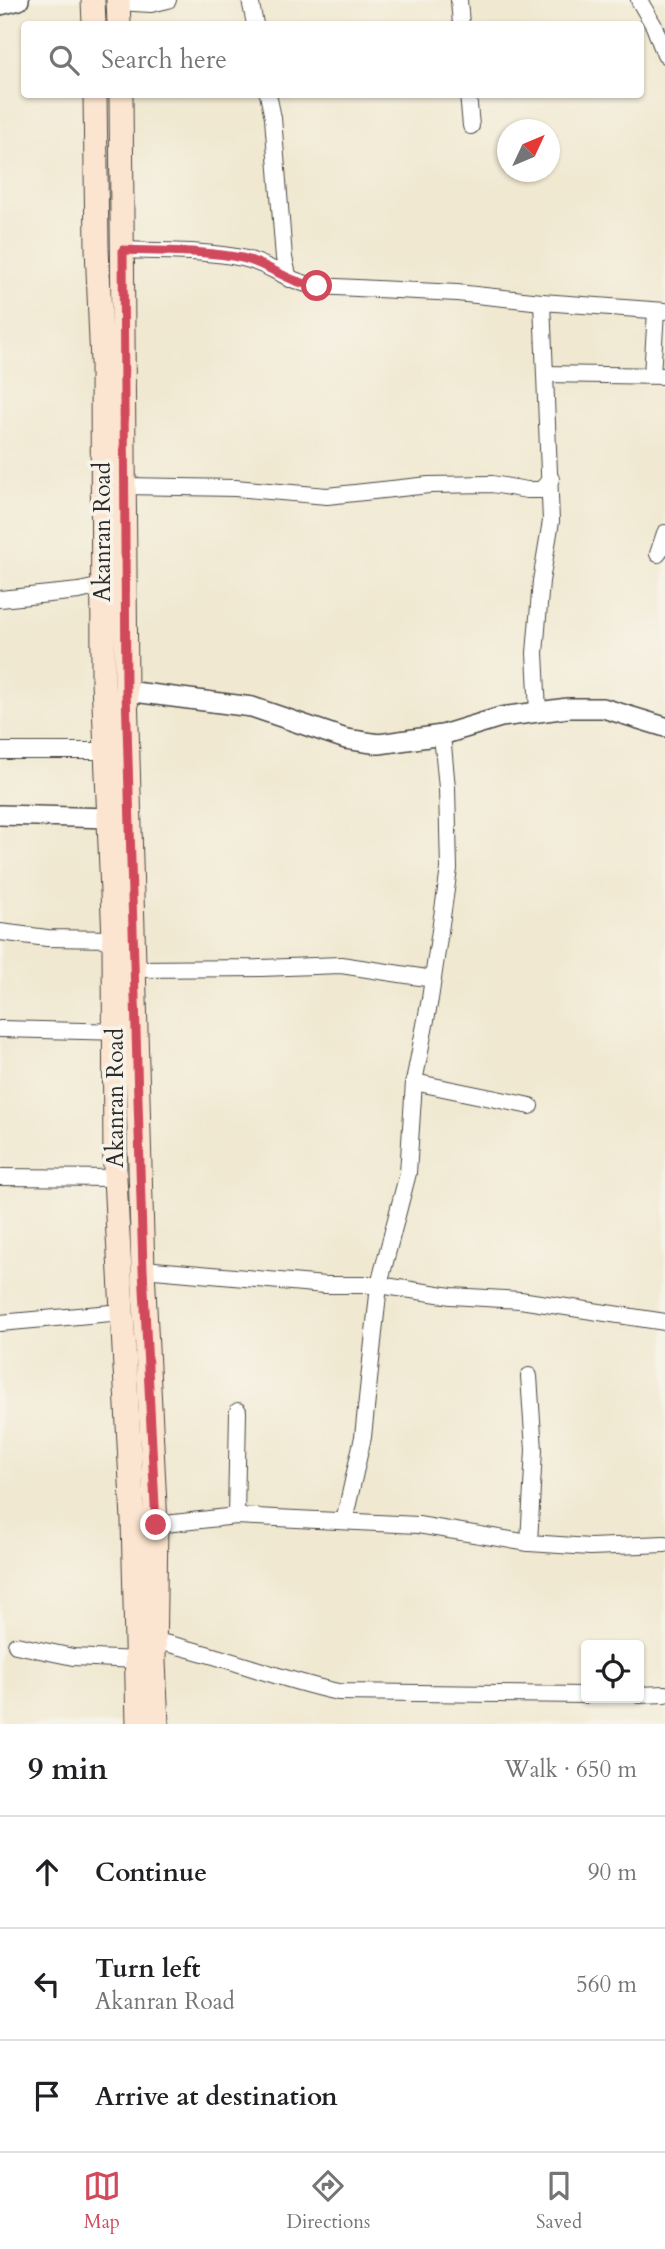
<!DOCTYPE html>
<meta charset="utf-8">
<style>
:root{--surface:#fff;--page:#f2f2f2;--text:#202124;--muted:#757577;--line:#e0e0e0;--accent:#d1495b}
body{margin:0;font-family:Cardo,serif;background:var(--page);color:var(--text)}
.controls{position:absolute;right:21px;bottom:21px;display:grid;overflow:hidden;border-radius:7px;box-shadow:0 2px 5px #0004}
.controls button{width:63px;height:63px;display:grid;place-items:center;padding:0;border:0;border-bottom:2px solid var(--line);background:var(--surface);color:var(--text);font:35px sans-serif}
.compass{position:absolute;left:497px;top:119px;width:63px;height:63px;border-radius:50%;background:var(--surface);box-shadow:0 2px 5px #0004;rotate:46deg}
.stop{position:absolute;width:21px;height:21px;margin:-16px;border:5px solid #d1495b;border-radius:50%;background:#fff}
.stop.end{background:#d1495b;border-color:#fff;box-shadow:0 2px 7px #0008}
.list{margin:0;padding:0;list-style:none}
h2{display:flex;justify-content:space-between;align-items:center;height:91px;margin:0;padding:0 28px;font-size:30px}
h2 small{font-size:23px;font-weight:400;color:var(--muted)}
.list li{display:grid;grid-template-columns:46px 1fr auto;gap:21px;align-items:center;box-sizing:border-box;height:112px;padding:0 28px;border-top:2px solid var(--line)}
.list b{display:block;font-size:26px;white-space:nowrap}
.list p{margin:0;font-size:23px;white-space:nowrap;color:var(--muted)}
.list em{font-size:23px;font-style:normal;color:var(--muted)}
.icon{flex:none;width:38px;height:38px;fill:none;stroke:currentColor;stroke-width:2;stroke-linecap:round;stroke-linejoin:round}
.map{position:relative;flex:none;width:665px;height:1724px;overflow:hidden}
.search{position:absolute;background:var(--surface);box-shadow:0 2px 5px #0004;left:21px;right:21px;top:21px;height:77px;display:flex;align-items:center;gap:18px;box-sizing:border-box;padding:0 24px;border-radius:7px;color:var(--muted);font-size:26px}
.sheet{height:427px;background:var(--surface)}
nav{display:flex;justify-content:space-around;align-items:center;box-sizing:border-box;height:98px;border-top:2px solid var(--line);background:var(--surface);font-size:19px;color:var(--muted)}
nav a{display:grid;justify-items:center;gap:4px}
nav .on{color:var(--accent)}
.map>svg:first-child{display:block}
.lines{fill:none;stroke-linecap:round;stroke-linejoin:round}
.minor-casing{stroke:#494744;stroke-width:18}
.tertiary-casing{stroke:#494744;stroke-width:22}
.secondary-casing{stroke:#494744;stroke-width:25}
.minor{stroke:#fff;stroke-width:16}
.tertiary{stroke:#fff;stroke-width:19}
.secondary{stroke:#fce5d0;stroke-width:23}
.route{stroke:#d1495b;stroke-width:9}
.labels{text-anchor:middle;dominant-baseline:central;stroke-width:7;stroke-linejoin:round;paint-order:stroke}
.street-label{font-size:23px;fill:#2b2b2b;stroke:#f7f3e8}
</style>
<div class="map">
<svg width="665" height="1724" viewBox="0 0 665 1724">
<rect width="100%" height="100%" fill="#f7f3e8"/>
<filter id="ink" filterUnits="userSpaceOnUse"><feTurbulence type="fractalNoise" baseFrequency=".0143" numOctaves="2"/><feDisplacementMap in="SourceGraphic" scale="14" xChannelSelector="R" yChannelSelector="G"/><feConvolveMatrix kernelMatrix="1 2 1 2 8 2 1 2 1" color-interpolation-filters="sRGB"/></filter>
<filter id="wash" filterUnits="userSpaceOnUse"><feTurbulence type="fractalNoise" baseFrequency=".00686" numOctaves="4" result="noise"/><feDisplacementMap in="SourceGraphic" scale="28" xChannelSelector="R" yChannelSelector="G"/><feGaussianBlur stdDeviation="1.57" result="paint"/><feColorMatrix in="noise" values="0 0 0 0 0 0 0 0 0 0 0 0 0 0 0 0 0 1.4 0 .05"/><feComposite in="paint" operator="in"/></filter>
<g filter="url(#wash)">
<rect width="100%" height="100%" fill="#f0e8d0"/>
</g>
<g filter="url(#ink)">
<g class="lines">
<defs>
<g id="minor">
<polyline points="250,0 255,24"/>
<polyline points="459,0 461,24"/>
<polyline points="639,0 654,26 665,55"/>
<polyline points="118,2 151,4 168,0"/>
<polyline points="268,94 273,118 284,258 289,279"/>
<polyline points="468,94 471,126"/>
<path d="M123 250C162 252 203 250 242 258 269 263 289 283 317 286L457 293 542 302 665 311"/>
<polyline points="545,374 665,376"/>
<polyline points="652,375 656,311"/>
<polyline points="125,486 235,488 327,496 429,485 492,484 527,490 541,490 551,479"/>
<polyline points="658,554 665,533"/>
<polyline points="0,599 79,591 102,586"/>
<polyline points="538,712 535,653 541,581 551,521 542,302"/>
<polyline points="0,751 107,751"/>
<polyline points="0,932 47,938 114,939"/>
<polyline points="134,969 261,968 341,965 433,979"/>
<polyline points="0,1029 124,1032"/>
<polyline points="414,1082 530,1106"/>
<polyline points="0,1177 115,1178"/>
<polyline points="143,1269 325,1285 379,1285 451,1296 520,1300 665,1322"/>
<polyline points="0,1323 122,1312"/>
<polyline points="529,1376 534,1450 529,1543"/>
<polyline points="236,1516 238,1411"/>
<polyline points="344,1521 363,1437 379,1285 408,1173 414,1082 430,999 449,869 447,788 442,735"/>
<polyline points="156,1525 236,1516 418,1525 529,1543 590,1547 665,1544"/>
<path d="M155 1641C217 1653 276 1679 338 1692L586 1695"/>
<polyline points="16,1645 73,1657 137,1660"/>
<polyline points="639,1695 665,1694"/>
</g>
<g id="tertiary">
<polyline points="0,5 19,0"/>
<polyline points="126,691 252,707 346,739 379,744 442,735 501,717 568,708 603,708 665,727"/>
<polyline points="0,815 110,818"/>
</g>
<g id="secondary">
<polyline points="93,0 94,24"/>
<polyline points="118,0 119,24"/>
<polyline points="95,94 97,248 102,363 103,681 114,939 115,1178 133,1520 138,1724"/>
<polyline points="121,94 126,691 143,1269 156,1525 154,1662 157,1724"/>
</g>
</defs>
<use href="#minor" class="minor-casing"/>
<use href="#tertiary" class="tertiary-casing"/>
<use href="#secondary" class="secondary-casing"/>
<use href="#minor" class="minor"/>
<use href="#tertiary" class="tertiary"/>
<use href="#secondary" class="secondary"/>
</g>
</g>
<g class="lines" filter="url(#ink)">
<path class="route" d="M156 1525 143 1269 126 691 123 250C162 252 203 250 242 258 269 264 288 283 317 286"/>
</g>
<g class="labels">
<g class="street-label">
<text transform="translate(102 532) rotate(-90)">Akanran Road</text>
<text transform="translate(115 1098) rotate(-90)">Akanran Road</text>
</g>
</g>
</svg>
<div class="controls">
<button><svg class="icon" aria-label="locate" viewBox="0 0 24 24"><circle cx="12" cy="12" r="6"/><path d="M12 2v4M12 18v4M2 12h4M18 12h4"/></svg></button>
</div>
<svg class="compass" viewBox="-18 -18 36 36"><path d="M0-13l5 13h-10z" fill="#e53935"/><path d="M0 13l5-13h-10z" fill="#757577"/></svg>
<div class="stop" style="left:317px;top:286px"></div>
<div class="stop end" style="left:156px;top:1525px"></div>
<div class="search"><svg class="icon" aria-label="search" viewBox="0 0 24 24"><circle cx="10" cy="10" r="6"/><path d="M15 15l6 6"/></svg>Search here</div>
</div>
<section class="sheet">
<h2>9 min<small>Walk · 650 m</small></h2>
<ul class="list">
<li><svg class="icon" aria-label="ahead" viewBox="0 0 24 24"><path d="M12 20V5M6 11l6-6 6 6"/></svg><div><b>Continue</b></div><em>90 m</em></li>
<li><svg class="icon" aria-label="left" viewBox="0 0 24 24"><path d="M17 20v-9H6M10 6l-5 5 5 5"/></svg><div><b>Turn left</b><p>Akanran Road</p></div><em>560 m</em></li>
<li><svg class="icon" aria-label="arrive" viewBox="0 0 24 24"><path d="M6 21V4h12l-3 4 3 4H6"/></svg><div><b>Arrive at destination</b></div></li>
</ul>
</section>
<nav>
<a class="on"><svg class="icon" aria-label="map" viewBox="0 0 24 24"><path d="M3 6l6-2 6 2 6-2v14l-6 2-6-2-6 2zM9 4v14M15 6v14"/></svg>Map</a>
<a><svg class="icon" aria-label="directions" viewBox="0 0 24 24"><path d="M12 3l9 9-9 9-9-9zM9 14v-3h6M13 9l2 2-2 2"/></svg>Directions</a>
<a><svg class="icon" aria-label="saved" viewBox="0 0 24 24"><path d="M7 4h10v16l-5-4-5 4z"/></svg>Saved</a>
</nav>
